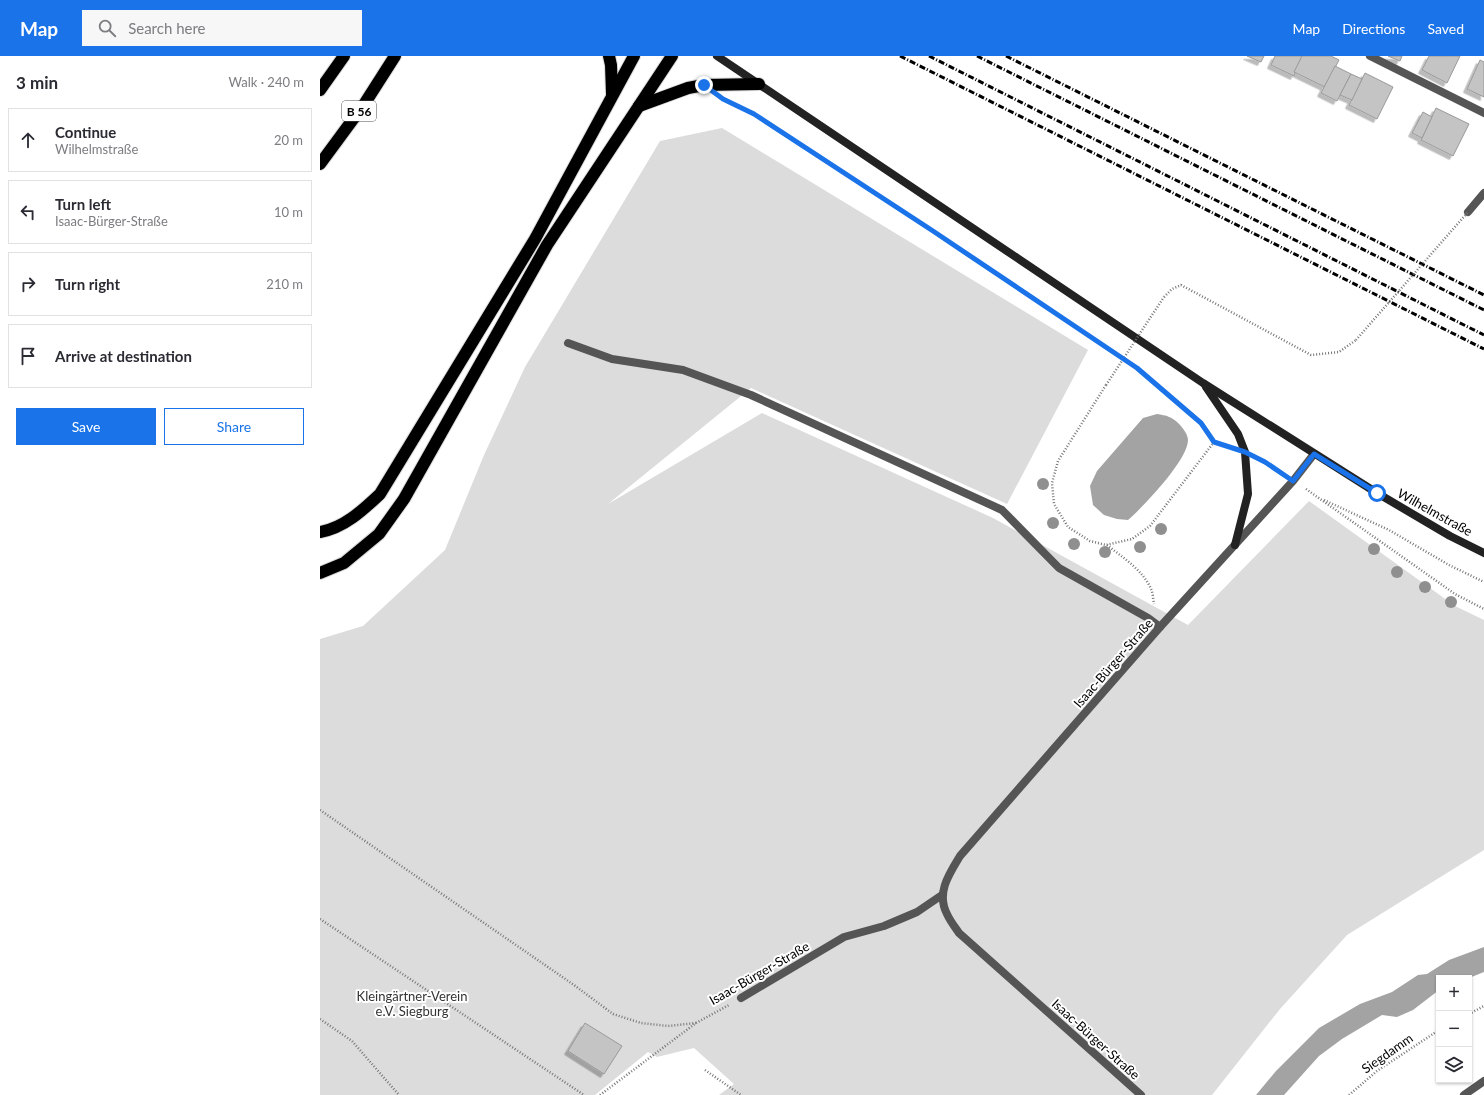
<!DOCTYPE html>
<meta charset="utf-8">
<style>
:root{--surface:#fff;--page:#f7f7f7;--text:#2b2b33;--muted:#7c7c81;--line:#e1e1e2;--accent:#1a73e8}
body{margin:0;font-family:Lato,sans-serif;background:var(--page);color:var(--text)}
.controls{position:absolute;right:12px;bottom:12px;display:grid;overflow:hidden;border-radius:0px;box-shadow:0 1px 3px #0004}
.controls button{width:36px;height:36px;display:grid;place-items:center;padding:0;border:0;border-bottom:1px solid var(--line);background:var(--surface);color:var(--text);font:20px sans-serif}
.stop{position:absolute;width:12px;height:12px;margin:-9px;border:3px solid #1a73e8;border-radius:50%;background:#fff}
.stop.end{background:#1a73e8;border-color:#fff;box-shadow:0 1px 4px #0008}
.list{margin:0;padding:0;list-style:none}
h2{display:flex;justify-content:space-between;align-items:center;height:52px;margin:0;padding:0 16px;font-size:17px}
h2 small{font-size:13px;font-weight:400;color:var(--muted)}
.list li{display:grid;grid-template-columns:26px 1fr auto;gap:12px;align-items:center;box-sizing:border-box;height:64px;margin:0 8px 8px;padding:0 8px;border:1px solid var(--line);border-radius:0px}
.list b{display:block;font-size:15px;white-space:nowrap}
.list p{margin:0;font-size:13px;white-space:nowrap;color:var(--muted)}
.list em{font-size:13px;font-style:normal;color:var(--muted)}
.actions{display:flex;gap:8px;padding:12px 16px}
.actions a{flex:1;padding:9px 0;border:1px solid var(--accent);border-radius:0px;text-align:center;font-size:14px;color:var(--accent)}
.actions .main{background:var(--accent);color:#fff}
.icon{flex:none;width:22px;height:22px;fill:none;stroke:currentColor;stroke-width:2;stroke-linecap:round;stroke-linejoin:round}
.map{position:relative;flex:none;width:1164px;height:1039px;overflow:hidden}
header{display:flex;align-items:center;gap:24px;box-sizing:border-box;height:56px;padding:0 20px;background:var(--accent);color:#fff}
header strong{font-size:19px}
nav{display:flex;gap:22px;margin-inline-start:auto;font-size:14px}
.search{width:280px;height:36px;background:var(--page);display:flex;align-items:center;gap:10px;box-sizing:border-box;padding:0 14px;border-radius:0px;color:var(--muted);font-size:15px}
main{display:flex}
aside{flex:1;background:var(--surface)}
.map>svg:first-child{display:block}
.green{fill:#dcdcdc}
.water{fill:#a3a3a3}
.building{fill:#c4c4c4;stroke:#999;filter:url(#shadow)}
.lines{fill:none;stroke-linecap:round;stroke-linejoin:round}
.highway-casing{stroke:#dbdbdb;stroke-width:14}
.path{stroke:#777;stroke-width:2.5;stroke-dasharray:1 2;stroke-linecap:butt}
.lane{stroke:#555;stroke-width:8}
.street{stroke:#555;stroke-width:8}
.secondary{stroke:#222;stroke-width:8}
.highway{stroke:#000;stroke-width:12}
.rail{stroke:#000;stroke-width:3;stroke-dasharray:6 2 1 2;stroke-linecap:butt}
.path-bridge{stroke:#777;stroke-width:2.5;stroke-dasharray:1 2;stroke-linecap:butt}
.tree{fill:#8f8f8f}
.route{stroke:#1a73e8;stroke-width:5}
.labels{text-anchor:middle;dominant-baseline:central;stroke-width:4;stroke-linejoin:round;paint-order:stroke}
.shield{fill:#fff;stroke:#4c4c4c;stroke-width:1}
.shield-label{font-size:12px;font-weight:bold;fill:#000}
.street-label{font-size:13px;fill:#000;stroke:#fff}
.park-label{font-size:13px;fill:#333;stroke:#fff}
</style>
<header>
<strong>Map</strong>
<div class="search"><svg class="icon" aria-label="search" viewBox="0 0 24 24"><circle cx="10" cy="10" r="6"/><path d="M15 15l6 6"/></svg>Search here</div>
<nav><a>Map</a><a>Directions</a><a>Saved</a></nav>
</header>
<main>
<aside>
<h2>3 min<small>Walk · 240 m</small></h2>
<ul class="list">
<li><svg class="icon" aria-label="ahead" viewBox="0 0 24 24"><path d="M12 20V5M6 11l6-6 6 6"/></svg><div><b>Continue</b><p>Wilhelmstraße</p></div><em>20 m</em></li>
<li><svg class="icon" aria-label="left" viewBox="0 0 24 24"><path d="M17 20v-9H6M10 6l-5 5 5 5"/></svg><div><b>Turn left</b><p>Isaac-Bürger-Straße</p></div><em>10 m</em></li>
<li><svg class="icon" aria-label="right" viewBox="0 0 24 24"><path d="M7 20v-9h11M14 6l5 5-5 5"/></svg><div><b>Turn right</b></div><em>210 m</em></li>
<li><svg class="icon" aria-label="arrive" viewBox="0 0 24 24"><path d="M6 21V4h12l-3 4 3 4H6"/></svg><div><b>Arrive at destination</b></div></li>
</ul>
<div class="actions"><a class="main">Save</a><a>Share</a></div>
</aside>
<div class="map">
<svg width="1164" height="1039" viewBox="0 0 1164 1039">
<defs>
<filter id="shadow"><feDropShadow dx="-3.5" dy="3.5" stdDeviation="0" flood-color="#0004"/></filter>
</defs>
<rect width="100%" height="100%" fill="#fff"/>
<polygon class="green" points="402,72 768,294 687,448 431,332 288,448 442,357 673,462 868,569 989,445 1135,550 1164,564 1164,794 1027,879 960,953 892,1039 399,1039 414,1028 374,992 337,1001 328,996 275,1039 0,1039 0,583 43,570 125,494 164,399 205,311 340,85"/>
<g class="water">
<path d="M837 358C841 359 846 359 849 361 856 363 868 376 868 384 868 404 823 451 808 464L797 463 784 459 773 449 770 430 777 415 823 362Z"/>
<polygon points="1164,891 1164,916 1149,922 1119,922 1119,934 1093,954 1077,961 1062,959 1022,983 999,1000 964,1039 936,1039 956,1015 999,972 1040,948 1072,936 1098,919 1107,918 1129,904"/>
</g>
<g class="building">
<polygon points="927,0 944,0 941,6"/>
<polygon points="955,0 982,0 974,20 951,9"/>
<polygon points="982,0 1011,0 1019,4 1005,31 974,16"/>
<polygon points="1068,0 1082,0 1080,5"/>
<polygon points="1109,0 1140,0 1127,27 1102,14"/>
<polygon points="1160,4 1164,6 1164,41 1147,33"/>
<polygon points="1015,10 1031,18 1017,45 1001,37"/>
<polygon points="1045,17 1073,31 1057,63 1029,49"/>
<polygon points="1031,18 1042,23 1032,44 1020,39"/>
<polygon points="1116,52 1149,68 1133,100 1101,84"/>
<polygon points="1103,56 1112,61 1102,82 1092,77"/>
<polygon points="265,967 302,990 284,1018 248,995"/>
</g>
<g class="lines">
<defs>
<g id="highway">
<polyline points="289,0 291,9 292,38"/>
<polyline points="0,34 24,0"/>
<polyline points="319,50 368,32 384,29 439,28"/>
<polyline points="0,108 45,47 75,0"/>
<path d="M0 476C24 472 43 454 60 438L215 183 314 0"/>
<polyline points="0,517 24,507 59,478 84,443 227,189 352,0"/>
</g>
</defs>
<use href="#highway" class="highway-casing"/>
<g class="path">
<polyline points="411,47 434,58 613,175 817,312 881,367 894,386 906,390"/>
<polyline points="844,241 852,233 861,229 991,299 1019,296 1036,284"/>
<polyline points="786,329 738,405 732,427 734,448 748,471 770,485 786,489 812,483 830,470 894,386"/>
<polyline points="940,404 961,417"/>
<polyline points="986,433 1135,538 1164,553"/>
<polyline points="1004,444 1069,474 1129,509 1164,526"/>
<path d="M787 489C802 501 823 514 831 533 833 537 833 543 834 548"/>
<polyline points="0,754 254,929 293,958 321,967 348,970 376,967"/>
<polyline points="0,863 264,1039"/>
<polyline points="1149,958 1164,950"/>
<polyline points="0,963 32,985 79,1039"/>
<polyline points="385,1014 421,1039"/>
<polyline points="280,1039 376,967 409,949"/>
<polyline points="1029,1039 1057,1015 1119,974"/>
</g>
<g class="lane">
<polyline points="1148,156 1164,137"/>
<polyline points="248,287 292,303 363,314 431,339 682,454 739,512 828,562 840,571"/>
<polyline points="421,942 524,881 564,870 597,856 622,839"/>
<polyline points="1144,1039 1164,1025"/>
</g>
<g class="street">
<polyline points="1050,0 1164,57"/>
<path d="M821 1039 639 877C635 871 630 865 627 858 616 837 629 818 640 800L840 571 973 425 994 398"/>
</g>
<g class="secondary">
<polyline points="397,0 883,327 1057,437 1130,480 1164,497"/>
<polyline points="886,331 918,378 925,396 928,438 915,489"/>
</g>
<use href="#highway" class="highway"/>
<g class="rail">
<polyline points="580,0 1164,293"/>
<polyline points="609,0 1164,279"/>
<polyline points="657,0 1164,254"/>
<polyline points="686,0 1164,239"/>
</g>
<g class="path-bridge">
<polyline points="1036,284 1148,156"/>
<polyline points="786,329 844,241"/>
</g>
</g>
<g class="tree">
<circle cx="723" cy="428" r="6"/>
<circle cx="733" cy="467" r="6"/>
<circle cx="841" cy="473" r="6"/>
<circle cx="754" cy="488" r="6"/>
<circle cx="820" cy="491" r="6"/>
<circle cx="1054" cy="493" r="6"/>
<circle cx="785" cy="496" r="6"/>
<circle cx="1077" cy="516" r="6"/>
<circle cx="1105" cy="531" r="6"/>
<circle cx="1131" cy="546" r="6"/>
</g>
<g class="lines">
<polyline class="route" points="384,29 403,43 434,58 613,175 817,312 881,367 894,386 925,396 945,406 973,425 994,398 1057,437"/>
</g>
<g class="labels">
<rect class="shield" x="22" y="45" width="34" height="20" rx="3"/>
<g class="shield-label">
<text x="39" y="55">B 56</text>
</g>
<g class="street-label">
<text transform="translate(1115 456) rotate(29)">Wilhelmstraße</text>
<text transform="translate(793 607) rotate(-49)">Isaac-Bürger-Straße</text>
<text transform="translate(439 917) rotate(-30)">Isaac-Bürger-Straße</text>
<text transform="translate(776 983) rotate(42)">Isaac-Bürger-Straße</text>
<text transform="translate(1067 997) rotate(-35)">Siegdamm</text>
</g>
<g class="park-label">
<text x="92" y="940">Kleingärtner-Verein<tspan x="92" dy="15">e.V. Siegburg</tspan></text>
</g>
</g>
</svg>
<div class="controls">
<button>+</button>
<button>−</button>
<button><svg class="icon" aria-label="layers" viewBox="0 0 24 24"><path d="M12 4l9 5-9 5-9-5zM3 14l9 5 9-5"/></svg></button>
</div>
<div class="stop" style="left:1057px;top:437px"></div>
<div class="stop end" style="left:384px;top:29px"></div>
</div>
</main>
